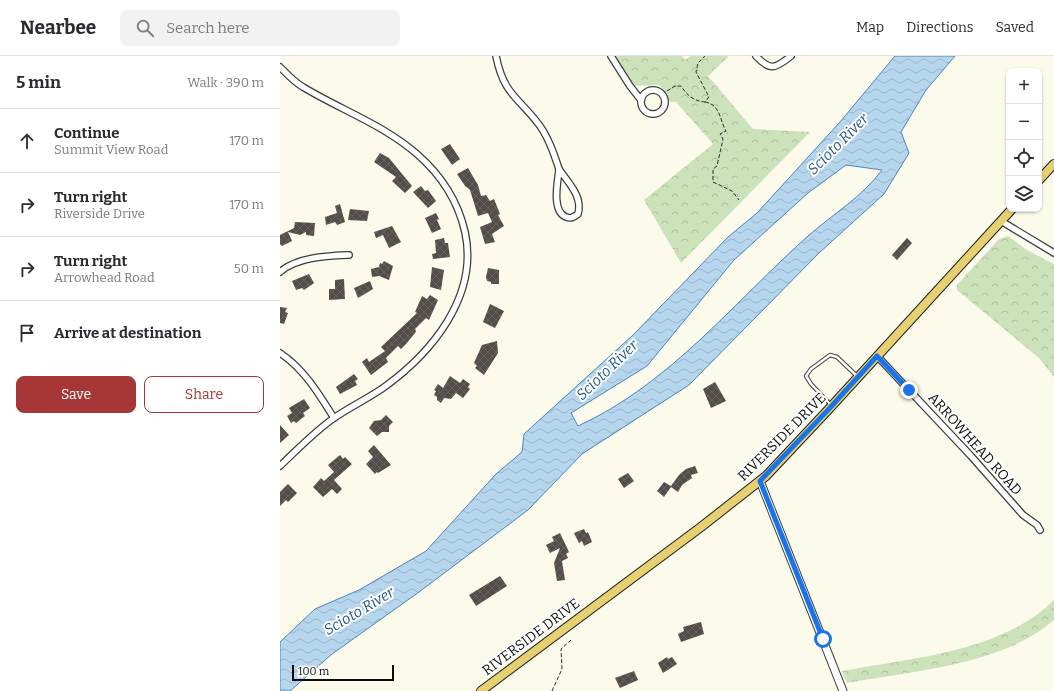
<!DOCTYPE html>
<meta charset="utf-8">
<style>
:root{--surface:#fff;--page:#f2f2f3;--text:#2b2b33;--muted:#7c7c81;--line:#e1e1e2;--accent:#a73636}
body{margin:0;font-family:Bitter,serif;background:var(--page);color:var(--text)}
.controls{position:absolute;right:12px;top:12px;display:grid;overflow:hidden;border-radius:8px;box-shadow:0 1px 3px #0004}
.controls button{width:36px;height:36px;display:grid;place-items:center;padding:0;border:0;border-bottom:1px solid var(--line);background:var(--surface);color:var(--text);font:20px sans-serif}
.scale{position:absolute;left:12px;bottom:10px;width:102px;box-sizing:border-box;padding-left:4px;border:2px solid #0b0b0b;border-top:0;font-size:11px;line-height:14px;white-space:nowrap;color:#0b0b0b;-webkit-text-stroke:3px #fff;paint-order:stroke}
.stop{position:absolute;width:12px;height:12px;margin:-9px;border:3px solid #1a73e8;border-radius:50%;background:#fff}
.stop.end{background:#1a73e8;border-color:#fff;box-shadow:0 1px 4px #0008}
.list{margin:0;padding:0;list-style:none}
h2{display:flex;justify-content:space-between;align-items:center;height:52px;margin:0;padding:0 16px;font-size:17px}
h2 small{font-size:13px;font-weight:400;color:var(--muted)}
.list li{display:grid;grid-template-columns:26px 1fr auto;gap:12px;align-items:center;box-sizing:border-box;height:64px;padding:0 16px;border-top:1px solid var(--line)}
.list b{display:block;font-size:15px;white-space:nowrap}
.list p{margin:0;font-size:13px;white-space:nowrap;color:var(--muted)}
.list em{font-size:13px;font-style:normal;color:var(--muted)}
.actions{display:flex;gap:8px;padding:12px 16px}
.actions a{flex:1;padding:9px 0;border:1px solid var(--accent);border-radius:8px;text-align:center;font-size:14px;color:var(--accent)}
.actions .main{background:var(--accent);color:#fff}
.icon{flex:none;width:22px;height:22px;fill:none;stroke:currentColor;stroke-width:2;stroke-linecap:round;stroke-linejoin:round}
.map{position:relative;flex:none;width:774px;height:635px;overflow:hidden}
header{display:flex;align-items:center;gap:24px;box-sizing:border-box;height:56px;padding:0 20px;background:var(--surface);border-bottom:1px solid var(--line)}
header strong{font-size:19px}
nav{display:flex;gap:22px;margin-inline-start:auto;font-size:14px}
.search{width:280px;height:36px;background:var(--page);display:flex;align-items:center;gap:10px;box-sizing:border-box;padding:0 14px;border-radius:8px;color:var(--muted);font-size:15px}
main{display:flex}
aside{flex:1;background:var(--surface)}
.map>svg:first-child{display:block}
.park{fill:url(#park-crowns)}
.water{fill:url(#water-waves);stroke:#4786ba;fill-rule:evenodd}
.building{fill:url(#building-cross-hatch)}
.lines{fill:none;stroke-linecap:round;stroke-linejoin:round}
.service-casing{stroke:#3e3e3e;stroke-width:4.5}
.minor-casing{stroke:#3e3e3e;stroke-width:8}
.tertiary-casing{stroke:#3e3e3e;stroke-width:9}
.primary-casing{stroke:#1c1c1c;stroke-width:10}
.path{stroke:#2d2d2d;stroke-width:1;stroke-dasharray:4 2;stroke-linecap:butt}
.service{stroke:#fff;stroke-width:2.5}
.minor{stroke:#fff;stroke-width:5.5}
.tertiary{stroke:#fff;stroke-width:7}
.primary{stroke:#e6d071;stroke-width:8}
.route{stroke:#1a73e8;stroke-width:5}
.labels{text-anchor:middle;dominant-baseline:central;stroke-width:4;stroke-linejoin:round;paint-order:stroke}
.street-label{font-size:14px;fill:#0b0b0b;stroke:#fff}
.water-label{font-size:15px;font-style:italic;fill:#26598b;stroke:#fff}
</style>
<header>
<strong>Nearbee</strong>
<div class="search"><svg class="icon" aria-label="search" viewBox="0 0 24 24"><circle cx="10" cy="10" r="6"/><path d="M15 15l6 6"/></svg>Search here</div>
<nav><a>Map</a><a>Directions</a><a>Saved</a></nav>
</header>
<main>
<aside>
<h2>5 min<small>Walk · 390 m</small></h2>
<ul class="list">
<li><svg class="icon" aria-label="ahead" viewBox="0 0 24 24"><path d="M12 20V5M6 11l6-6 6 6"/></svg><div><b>Continue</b><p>Summit View Road</p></div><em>170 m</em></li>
<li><svg class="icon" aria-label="right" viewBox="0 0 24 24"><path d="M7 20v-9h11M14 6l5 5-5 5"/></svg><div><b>Turn right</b><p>Riverside Drive</p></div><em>170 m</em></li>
<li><svg class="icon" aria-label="right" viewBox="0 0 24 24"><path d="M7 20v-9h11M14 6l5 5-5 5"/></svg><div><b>Turn right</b><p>Arrowhead Road</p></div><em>50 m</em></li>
<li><svg class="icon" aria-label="arrive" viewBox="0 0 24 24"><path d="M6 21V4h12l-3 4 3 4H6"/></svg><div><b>Arrive at destination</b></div></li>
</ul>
<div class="actions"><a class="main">Save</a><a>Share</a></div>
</aside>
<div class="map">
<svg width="774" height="635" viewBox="0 0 774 635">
<defs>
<pattern id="park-crowns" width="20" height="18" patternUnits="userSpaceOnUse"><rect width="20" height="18" fill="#cce2ba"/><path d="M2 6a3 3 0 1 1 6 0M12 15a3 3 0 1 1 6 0" fill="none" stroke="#aec19f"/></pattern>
<pattern id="water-waves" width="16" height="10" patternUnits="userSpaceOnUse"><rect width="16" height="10" fill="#b6d6ed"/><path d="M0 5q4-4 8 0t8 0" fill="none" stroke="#9bb6ca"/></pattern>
<pattern id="building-cross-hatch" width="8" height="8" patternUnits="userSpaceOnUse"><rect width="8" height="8" fill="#524d49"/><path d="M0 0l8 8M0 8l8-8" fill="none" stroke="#66625f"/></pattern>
</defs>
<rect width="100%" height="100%" fill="#fcfaeb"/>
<g class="park">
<polygon points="331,0 402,0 405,4 410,0 449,0 428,20 473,73 530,76 401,207 364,144 433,88 396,46 390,46 380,29 350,30"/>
<polygon points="728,180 747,194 774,208 774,321 759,302 677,234 677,229 719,183"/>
<path d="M774 544V564C723 609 632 615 567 627L562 615C631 602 722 596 774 544Z"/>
</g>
<path class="water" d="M615 0H675L646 34 621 76 629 97 604 138 539 197 409 329 302 398 248 454 139 536 52 598 10 635H0V586L35 553 79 534 146 495 216 418 242 396 244 378 353 279 448 181 477 157 560 66ZM566 109 602 114C582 141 553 158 528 180 454 246 390 328 298 370L291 357 367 310 454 204 528 137Z"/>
<g class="building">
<polygon points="170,88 180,103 172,109 161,93"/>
<polygon points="100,97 109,102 132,130 125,137 112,125 116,121 94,106"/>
<polygon points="188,112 198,129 201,140 206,139 210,145 214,143 220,158 218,159 224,170 212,178 215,186 205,188 200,171 212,166 208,157 198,160 190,134 185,130 177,118"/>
<polygon points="141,130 145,135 148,134 156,145 148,152 133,136"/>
<polygon points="60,148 65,166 57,169 55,166 46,169 45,161 57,157 55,150"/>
<polygon points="70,153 89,155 87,165 68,164"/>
<polygon points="156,157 159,163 157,164 161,173 152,177 145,162"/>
<polygon points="15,166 35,167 34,180 26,179 26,176 20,179 8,176 12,185 2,190 0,188 0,179 14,172"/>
<polygon points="112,170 121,186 109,192 103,179 96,182 94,176"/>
<polygon points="164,182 165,187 168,187 170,201 153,203 152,198 156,197 155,184"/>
<polygon points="627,182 632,187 617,204 612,199"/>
<polygon points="104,205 113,210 109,224 99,220 92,221 91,213 99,211 100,207 102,208"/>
<polygon points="152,211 164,214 161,234 150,231"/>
<polygon points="208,212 219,214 219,228 211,228 211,226 207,225 206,221"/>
<polygon points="29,218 34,227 24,234 22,232 16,234 12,225"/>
<polygon points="64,223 65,243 49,244 49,233 55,233 55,224"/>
<polygon points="90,225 93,233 78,242 74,232"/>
<polygon points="150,239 158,244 149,264 146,262 135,273 136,275 135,277 126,288 121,293 118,290 106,302 108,306 91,319 82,306 87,302 89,306 105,295 101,291 137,257 135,256 142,240 147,243"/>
<polygon points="210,248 224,255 215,272 203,266"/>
<polygon points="0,251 7,252 5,256 8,257 4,268 0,267"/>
<polygon points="217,285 218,297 204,319 195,312 197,310 194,307 202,289"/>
<polygon points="74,318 78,323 75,325 77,329 60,338 56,331"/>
<polygon points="170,320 180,327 183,323 190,328 188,331 190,333 183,342 176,337 171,343 164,342 161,347 157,344 157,341 154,339 156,335 154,334 158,328 163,332"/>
<polygon points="435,326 446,345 431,352 423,333"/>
<polygon points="24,343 30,352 23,357 25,360 16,367 14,365 11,367 7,360 12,357 9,352"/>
<polygon points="106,359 113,366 109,370 109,376 102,376 97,380 89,372 94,365 101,364"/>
<polygon points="0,369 9,379 0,387"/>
<polygon points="94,389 111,409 98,417 97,416 95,418 86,408 93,401 88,395"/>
<polygon points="60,399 63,403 65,401 72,408 54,424 62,433 57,438 52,433 43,441 33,431 41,422 44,425 54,416 48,409"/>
<polygon points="415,410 418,417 411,419 412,422 402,429 398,436 391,431 384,441 377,435 384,426 391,430 399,419 406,413"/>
<polygon points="348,417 354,425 344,432 338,423"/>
<polygon points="8,428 17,437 8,446 6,444 0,450 0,436"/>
<polygon points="304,473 306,477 308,476 312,486 304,490 302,485 299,487 294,477"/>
<polygon points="280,477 289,496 286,498 288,502 282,505 285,524 277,525 274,507 280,492 270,497 266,489 274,485 272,481"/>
<polygon points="220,520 227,530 196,550 189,539"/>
<polygon points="421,566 424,578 401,586 398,578 404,575 403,571"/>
<polygon points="387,601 388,603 392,601 397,608 383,617 378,607"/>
<polygon points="354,615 358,624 340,632 335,622"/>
</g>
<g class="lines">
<defs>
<polyline id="service" points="551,349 531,328 526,320 531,313 550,299 557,301 578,321"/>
<g id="minor">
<path d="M216 0C224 40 239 41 260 70 269 83 274 98 279 113"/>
<polyline points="331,0 350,30 361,44"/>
<path d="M476 0C490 15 495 13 511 0"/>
<path d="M0 11C7 18 14 26 23 31 61 54 102 68 137 98 161 119 178 145 185 176 199 240 152 297 103 332 87 343 70 351 54 362 34 376 17 394 0 410"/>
<circle cx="373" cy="46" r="12"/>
<path d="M279 113C288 127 303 140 298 158 294 161 291 163 286 161 271 155 278 125 279 113Z"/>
<polyline points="721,165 774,197"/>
<path d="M0 216C17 201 47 200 69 199"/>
<path d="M0 297C24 313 39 338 54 362"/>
<polyline points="597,300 691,400 743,459 757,469 760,474"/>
</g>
<polyline id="tertiary" points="480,425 563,635"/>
<g id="primary">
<polyline points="759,124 774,108"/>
<polyline points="201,635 421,471 486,420 548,354 732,153"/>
</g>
</defs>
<use href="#service" class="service-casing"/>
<use href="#minor" class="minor-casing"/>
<use href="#tertiary" class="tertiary-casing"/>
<use href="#primary" class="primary-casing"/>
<g class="path">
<path d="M382 38 395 30H401C407 39 413 45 425 46L429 41 416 16 418 7 425 0"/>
<path d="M425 46C441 49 439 63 446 75L440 78 443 83 437 110 433 113V126L452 135 459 144"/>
<polyline points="272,635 282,613 281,593 291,584"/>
</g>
<use href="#service" class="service"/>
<use href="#minor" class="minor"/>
<use href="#tertiary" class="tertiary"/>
<use href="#primary" class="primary"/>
</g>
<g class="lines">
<polyline class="route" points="543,583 480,425 548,354 597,300 629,334"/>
</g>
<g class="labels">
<g class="street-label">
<text transform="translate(502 381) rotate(-45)">RIVERSIDE DRIVE</text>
<text transform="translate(695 388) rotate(48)">ARROWHEAD ROAD</text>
<text transform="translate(251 581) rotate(-37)">RIVERSIDE DRIVE</text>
</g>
<g class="water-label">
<text transform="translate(558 88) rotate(-45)">Scioto River</text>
<text transform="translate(327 314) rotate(-44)">Scioto River</text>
<text transform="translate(79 555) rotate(-31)">Scioto River</text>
</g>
</g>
</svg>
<div class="controls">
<button>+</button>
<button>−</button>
<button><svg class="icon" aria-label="locate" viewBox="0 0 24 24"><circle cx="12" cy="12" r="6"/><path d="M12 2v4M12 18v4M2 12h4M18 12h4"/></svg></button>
<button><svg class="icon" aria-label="layers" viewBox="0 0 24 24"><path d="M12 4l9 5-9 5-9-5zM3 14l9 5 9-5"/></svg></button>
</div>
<div class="scale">100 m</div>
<div class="stop" style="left:543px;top:583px"></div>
<div class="stop end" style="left:629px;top:334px"></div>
</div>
</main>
